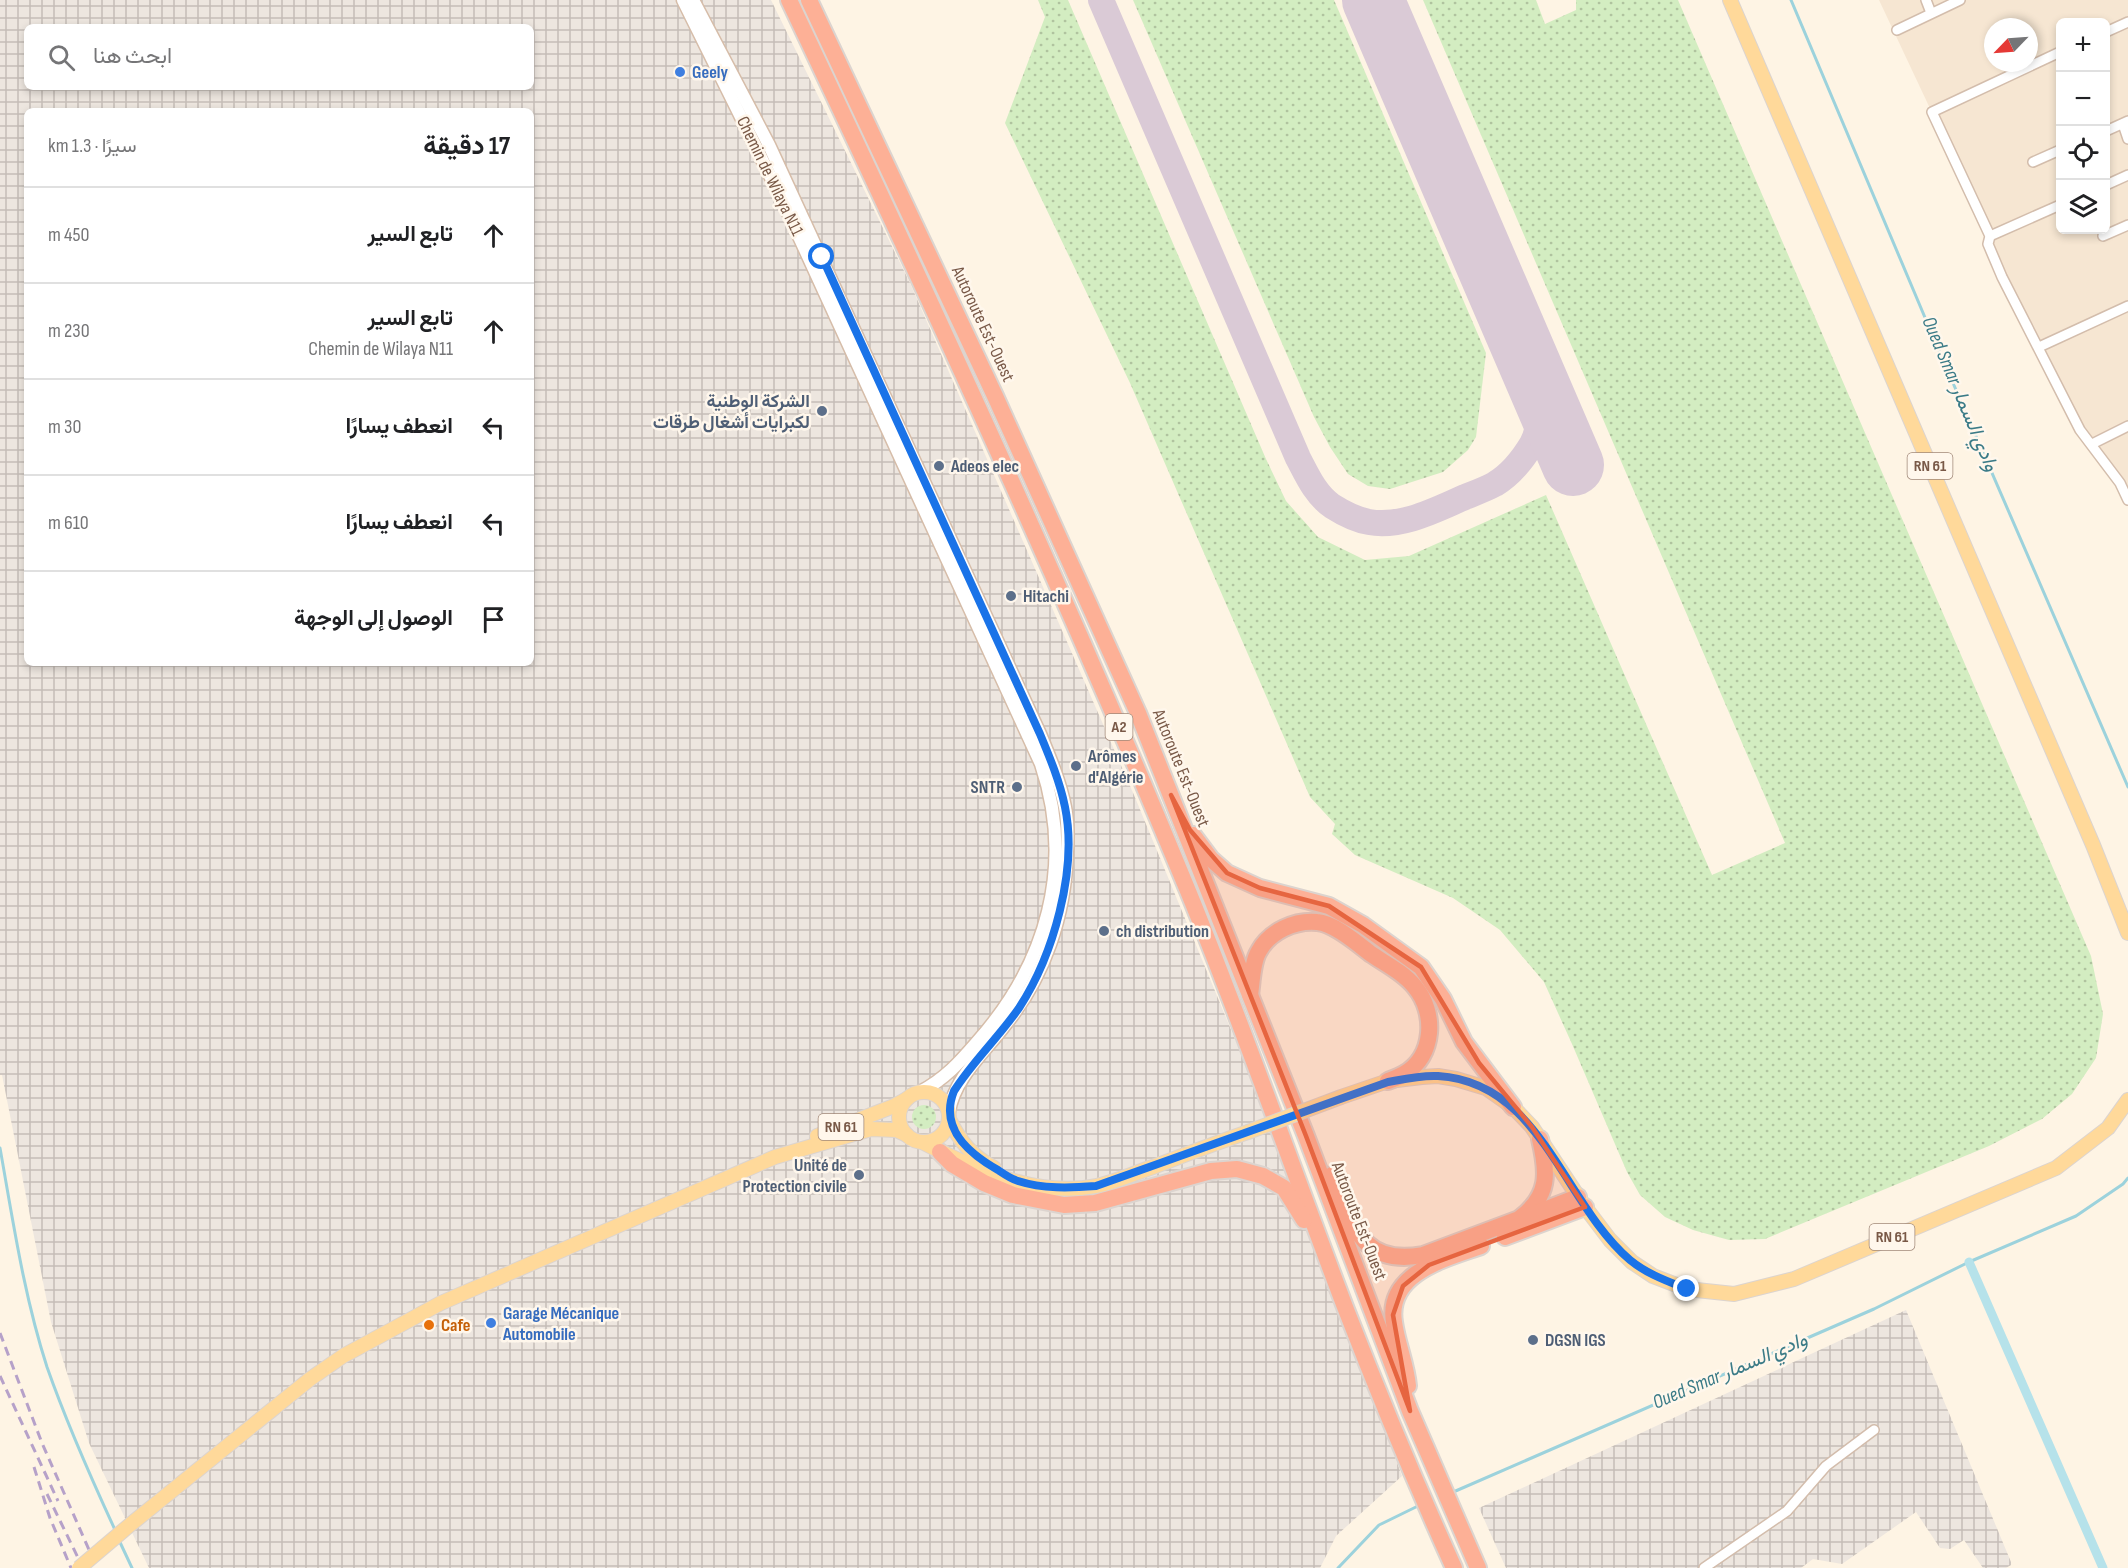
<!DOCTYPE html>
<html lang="ar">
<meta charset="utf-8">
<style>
:root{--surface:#fff;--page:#f6f6f6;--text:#202124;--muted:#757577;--line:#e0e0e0}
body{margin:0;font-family:"Sofia Sans Condensed",Vazirmatn,sans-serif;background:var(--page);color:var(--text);direction:rtl}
.controls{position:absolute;right:18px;top:18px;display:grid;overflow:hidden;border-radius:9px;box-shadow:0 3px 9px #0003}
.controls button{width:54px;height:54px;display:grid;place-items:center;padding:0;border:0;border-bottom:2px solid var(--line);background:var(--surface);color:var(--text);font:30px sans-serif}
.compass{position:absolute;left:1984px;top:18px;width:54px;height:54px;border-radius:50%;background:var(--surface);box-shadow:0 3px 9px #0003;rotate:245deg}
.stop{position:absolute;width:18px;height:18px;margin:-14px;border:4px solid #1a73e8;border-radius:50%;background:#fff}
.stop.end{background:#1a73e8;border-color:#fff;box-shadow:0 2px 6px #0008}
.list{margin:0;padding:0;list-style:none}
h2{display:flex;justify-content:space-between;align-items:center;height:78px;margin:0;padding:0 24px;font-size:26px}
h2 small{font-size:20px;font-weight:400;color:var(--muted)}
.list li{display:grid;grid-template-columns:39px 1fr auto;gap:18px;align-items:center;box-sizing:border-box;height:96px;padding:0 24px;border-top:2px solid var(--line)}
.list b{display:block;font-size:22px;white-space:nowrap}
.list p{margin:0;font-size:20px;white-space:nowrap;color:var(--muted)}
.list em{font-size:20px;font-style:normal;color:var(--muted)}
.icon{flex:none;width:33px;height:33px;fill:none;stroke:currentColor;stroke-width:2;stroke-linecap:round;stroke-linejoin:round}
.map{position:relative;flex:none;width:2128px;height:1568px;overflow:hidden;direction:ltr}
.search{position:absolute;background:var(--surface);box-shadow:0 3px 9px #0003;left:24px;top:24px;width:510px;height:66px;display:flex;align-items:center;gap:15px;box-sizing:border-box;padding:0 21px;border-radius:9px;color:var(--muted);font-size:22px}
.panel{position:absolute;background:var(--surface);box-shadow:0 3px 9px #0003;left:24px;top:108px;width:510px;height:558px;border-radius:9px;direction:rtl}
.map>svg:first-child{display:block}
.residential{fill:#f6e6d2;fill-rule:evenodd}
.industrial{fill:url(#industrial-grid);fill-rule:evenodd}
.grass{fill:url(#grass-dots)}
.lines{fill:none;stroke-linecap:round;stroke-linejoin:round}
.stream{stroke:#9cd2dc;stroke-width:3}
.canal{stroke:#b6e2ea;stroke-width:9}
.taxiway{stroke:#dacad6;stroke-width:26}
.runway{stroke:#dacad6;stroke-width:62}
.minor-casing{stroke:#d3bdac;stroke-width:12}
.secondary-casing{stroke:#d6bda9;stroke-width:15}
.primary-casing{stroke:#dcd4cf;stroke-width:16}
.motorway-casing{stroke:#dcd4cf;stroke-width:20}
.minor{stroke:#fff;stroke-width:9}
.secondary{stroke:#fff;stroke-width:12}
.primary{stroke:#ffd99a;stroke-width:14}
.motorway{stroke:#fdb096;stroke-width:16}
.rail{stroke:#b6a1c9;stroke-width:3;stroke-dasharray:9 6;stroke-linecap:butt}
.primary-bridge-casing{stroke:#dcd4cf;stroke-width:16;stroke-linecap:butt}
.primary-bridge{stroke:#ffd99a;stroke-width:14}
.route{stroke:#1a73e8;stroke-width:8}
.marked{fill:#e66540;fill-opacity:0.2;stroke:#e66540;stroke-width:4.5;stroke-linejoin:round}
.shop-dot{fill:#3f7fe0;stroke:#fff7ec;stroke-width:2}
.service-dot{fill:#5c6f8a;stroke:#fff7ec;stroke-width:2}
.food-dot{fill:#e8710a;stroke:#fff7ec;stroke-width:2}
.labels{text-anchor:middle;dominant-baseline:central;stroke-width:5;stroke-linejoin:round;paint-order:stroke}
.shield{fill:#fff7ec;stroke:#a18878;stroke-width:1.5}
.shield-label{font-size:16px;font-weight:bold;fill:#795947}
.shop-label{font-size:18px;font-weight:bold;fill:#366cbe;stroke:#fff7ec;text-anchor:start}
.street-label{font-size:18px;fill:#795947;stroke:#fff7ec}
.service-label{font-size:18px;font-weight:bold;fill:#4e5e75;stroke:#fff7ec;text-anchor:start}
.food-label{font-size:18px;font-weight:bold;fill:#c56008;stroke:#fff7ec;text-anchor:start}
.water-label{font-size:20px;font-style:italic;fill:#3b7b87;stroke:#fff7ec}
</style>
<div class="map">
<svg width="2128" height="1568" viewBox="0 0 2128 1568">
<defs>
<pattern id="industrial-grid" width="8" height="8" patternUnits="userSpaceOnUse" patternTransform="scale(1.5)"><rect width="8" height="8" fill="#ede6df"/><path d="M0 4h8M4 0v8" fill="none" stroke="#c5bdb7"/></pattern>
<pattern id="grass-dots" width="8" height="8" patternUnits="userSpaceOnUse" patternTransform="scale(1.5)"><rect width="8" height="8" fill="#d3edc1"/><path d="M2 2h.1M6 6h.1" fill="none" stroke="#b0c39f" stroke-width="1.8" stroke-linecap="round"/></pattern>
</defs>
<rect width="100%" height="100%" fill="#fef4e4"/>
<path class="residential" d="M1879 0H2128V500L2092 444 2002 277 1990 236ZM2060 22H2106V230H2060ZM1993 27H2029V63H1993Z"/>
<g class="industrial">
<path d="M0 0H771L910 283 1134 795 1289 1170 1402 1476 1336 1536 1320 1568H149L89 1443 51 1322 2 1075H0ZM27 27H531V87H27ZM27 111H531V663H27Z"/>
<polygon points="1906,1310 2011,1562 2011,1565 2006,1568 1983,1568 1964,1540 1950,1549 1940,1548 1916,1512 1842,1564 1813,1559 1801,1568 1506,1568 1479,1508"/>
</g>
<g class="grass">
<polygon points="1038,0 1068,0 1266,459 1286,501 1318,537 1365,560 1409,556 1546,495 1712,875 1785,843 1423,0 1536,0 1545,24 1576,10 1576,0 1678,0 2091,956 2103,1014 2096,1058 2072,1094 2042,1119 1989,1146 1765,1239 1729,1240 1693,1230 1665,1217 1640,1195 1627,1172 1572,1044 1544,982 1500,930 1453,898 1355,855 1332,834 1335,824 1310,797 1130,383 1005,123 1045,17"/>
<polygon points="1133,0 1334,0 1486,353 1476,437 1468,450 1443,472 1390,489 1368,486 1348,474 1330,447 1314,417"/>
<circle cx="924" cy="1117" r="12"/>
</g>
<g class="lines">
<g class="stream">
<polyline points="1791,0 1937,346 2128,787"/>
<path d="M0 1148C13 1221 24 1296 47 1367 67 1424 91 1478 116 1532"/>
<polyline points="1451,1493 1874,1309 1969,1262 2076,1216 2123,1184 2128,1178"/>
<polyline points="118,1538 132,1568"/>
<polyline points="1338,1568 1379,1525 1420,1505"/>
</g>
<polyline class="canal" points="1969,1262 2103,1568"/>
<path class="taxiway" d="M1101 0 1298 458C1307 475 1315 494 1332 506 1343 513 1357 520 1369 522 1402 528 1437 509 1465 497 1475 493 1486 489 1495 484 1510 475 1523 459 1532 444 1543 423 1539 399 1535 377"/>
<polyline class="runway" points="1373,0 1573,465"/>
<defs>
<g id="minor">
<polyline points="1926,0 1931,13"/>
<polyline points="1897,30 1960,0"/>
<polyline points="2106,32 2128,22"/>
<polyline points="2060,52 1932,112 1990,236 1988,244 2002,277 2080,430 2120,483 2128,500"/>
<polyline points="2123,124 2128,139"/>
<polyline points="2106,131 2128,121"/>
<polyline points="2033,162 2060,150"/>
<polyline points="2106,185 2128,175"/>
<polyline points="1990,236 2060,205"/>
<polyline points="2103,236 2128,225"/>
<polyline points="2039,347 2128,306"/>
<polyline points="2092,444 2128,426"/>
<polyline points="1704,1568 1787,1511 1826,1466 1874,1430"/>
</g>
<g id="secondary">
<path d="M683 0 785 206 1041 764C1075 865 1047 963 978 1041 960 1062 945 1079 920 1092"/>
<path d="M693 0 769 145 1040 734C1050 758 1060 782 1065 807 1068 822 1068 837 1067 852 1065 915 1045 976 1005 1025 985 1052 954 1078 949 1112"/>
</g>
<g id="primary">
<polyline points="1730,0 2093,845 2128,933"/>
<circle cx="924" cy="1117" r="25"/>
<polyline points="1341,1097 1388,1081 1422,1077 1438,1076 1456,1079 1486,1088 1513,1107 1532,1127 1585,1207 1610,1240 1632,1262 1653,1276 1687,1289 1734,1294 1794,1279 2056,1168 2108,1128 2128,1100"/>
<path d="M949 1119C960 1142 972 1156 994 1168"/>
<polyline points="817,1136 894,1106 907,1099"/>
<path d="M922 1142C974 1169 1036 1198 1096 1186 1116 1182 1134 1173 1153 1167 1184 1155 1216 1143 1248 1132"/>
<polyline points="131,1524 310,1379 343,1356 441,1303 775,1157 871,1129 896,1130 907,1135"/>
</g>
<g id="motorway">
<path d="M789 0C928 294 1064 590 1188 891 1244 1028 1292 1168 1345 1307 1379 1395 1415 1482 1454 1568"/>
<polyline points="809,0 995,396 1138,713 1306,1136 1410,1411 1478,1568"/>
<polyline points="1193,835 1211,859 1227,873 1260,888 1329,906 1363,925 1421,967 1443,999 1464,1042 1513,1107"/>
<path d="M1250 995C1252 982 1252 962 1259 951 1270 931 1295 920 1317 922 1334 923 1358 944 1371 954 1386 964 1404 973 1415 987 1436 1012 1435 1056 1404 1074 1399 1077 1393 1079 1388 1081"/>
<polyline points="940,1152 952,1164 984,1183 1013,1195 1064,1205 1095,1203 1211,1171 1237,1169 1263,1176 1284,1188 1304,1220"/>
<path d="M1332 1175C1354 1222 1358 1267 1423 1255L1519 1219C1550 1196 1548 1173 1540 1139"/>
<polyline points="1526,1217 1578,1197"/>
<polyline points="1505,1237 1585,1207"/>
<path d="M1408 1386C1406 1364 1397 1344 1394 1322 1386 1273 1447 1258 1481 1246"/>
</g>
</defs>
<use href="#minor" class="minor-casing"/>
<use href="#secondary" class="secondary-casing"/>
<use href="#primary" class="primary-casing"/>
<use href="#motorway" class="motorway-casing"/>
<use href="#minor" class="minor"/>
<use href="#secondary" class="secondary"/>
<use href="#primary" class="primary"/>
<use href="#motorway" class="motorway"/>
<g class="rail">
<polyline points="0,1333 42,1443 97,1568"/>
<polyline points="0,1376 58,1501"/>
<polyline points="34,1467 50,1518 71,1568"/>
<polyline points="47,1494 83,1568"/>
</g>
<defs>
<g id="primary-bridge">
<polyline points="1248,1132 1341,1097"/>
<polyline points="79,1568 131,1524"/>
</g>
</defs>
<use href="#primary-bridge" class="primary-bridge-casing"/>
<use href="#primary-bridge" class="primary-bridge"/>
</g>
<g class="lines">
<path class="route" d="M822 257 1040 734C1050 758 1060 782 1065 807 1078 870 1053 956 1019 1008 999 1037 973 1061 954 1091 939 1128 968 1153 998 1170 1004 1174 1011 1179 1018 1181 1043 1189 1070 1188 1096 1186L1388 1082C1404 1079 1421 1075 1438 1076 1541 1082 1563 1203 1630 1260 1647 1274 1667 1281 1687 1289"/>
</g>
<path class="marked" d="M1171 795 1190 830 1227 873 1260 888 1329 906 1421 967 1479 1063 1532 1127 1585 1207 1429 1265 1403 1286 1393 1315 1410 1411 1306 1136Z"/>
<g class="shop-dot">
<circle cx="680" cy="72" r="6"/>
<circle cx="491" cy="1323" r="6"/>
</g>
<g class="service-dot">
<circle cx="822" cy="411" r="6"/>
<circle cx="939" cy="466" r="6"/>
<circle cx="1011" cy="596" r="6"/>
<circle cx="1076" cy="766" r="6"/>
<circle cx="1017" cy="787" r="6"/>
<circle cx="1104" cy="931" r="6"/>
<circle cx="859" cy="1175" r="6"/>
<circle cx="1533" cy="1340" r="6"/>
</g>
<circle class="food-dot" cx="429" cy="1325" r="6"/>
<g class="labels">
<g class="shield">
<rect x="1907.5" y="453" width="45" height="26" rx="4.5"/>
<rect x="1105.5" y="714" width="27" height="26" rx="4.5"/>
<rect x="818.5" y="1114" width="45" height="26" rx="4.5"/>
<rect x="1869.5" y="1224" width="45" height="26" rx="4.5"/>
</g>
<g class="shield-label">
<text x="1930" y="466">RN 61</text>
<text x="1119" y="727">A2</text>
<text x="841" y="1127">RN 61</text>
<text x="1892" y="1237">RN 61</text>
</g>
<g class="shop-label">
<text x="692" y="72">Geely</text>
<text x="503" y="1313">Garage Mécanique<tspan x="503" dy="21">Automobile</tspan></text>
</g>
<g class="street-label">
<text transform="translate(770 176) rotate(64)">Chemin de Wilaya N11</text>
<text transform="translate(983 324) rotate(65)">Autoroute Est-Ouest</text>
<text transform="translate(1181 768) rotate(68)">Autoroute Est-Ouest</text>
<text transform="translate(1359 1221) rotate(69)">Autoroute Est-Ouest</text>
</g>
<g class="service-label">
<text x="810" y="401" text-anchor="end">الشركة الوطنية<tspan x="810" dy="21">لكبرايات أشغال طرقات</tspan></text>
<text x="951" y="466">Adeos elec</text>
<text x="1023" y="596">Hitachi</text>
<text x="1088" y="756">Arômes<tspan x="1088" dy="21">d'Algérie</tspan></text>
<text x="1005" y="787" text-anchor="end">SNTR</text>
<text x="1116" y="931">ch distribution</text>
<text x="847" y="1165" text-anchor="end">Unité de<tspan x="847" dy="21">Protection civile</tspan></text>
<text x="1545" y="1340">DGSN IGS</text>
</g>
<g class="food-label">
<text x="441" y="1325">Cafe</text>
</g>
<g class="water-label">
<text transform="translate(1960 394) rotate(67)">Oued Smar وادي السمار</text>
<text transform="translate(1730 1371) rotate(-23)">Oued Smar وادي السمار</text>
</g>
</g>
</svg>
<div class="controls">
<button>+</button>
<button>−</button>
<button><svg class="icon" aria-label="locate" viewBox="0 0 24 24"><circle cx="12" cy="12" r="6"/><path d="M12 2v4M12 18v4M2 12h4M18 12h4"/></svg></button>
<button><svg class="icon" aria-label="layers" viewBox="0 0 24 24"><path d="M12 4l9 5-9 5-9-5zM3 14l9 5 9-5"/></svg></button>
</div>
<svg class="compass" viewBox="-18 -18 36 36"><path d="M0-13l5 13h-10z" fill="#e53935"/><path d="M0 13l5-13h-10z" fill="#757577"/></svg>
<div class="stop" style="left:822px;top:257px"></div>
<div class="stop end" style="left:1687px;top:1289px"></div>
<div class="search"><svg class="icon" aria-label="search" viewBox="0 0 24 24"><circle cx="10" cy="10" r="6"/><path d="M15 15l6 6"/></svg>ابحث هنا</div>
<section class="panel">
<h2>17 دقيقة<small>سيرًا · 1.3 km</small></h2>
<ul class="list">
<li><svg class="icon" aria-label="ahead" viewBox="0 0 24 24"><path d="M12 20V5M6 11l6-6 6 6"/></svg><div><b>تابع السير</b></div><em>450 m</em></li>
<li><svg class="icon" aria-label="ahead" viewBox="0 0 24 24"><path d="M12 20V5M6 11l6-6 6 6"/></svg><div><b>تابع السير</b><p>Chemin de Wilaya N11</p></div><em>230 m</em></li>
<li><svg class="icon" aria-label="left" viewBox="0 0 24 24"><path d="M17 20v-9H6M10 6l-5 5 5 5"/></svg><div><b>انعطف يسارًا</b></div><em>30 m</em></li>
<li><svg class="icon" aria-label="left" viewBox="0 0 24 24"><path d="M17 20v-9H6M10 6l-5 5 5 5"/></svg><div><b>انعطف يسارًا</b></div><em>610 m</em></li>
<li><svg class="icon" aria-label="arrive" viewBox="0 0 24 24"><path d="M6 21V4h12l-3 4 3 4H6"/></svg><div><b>الوصول إلى الوجهة</b></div></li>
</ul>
</section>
</div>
